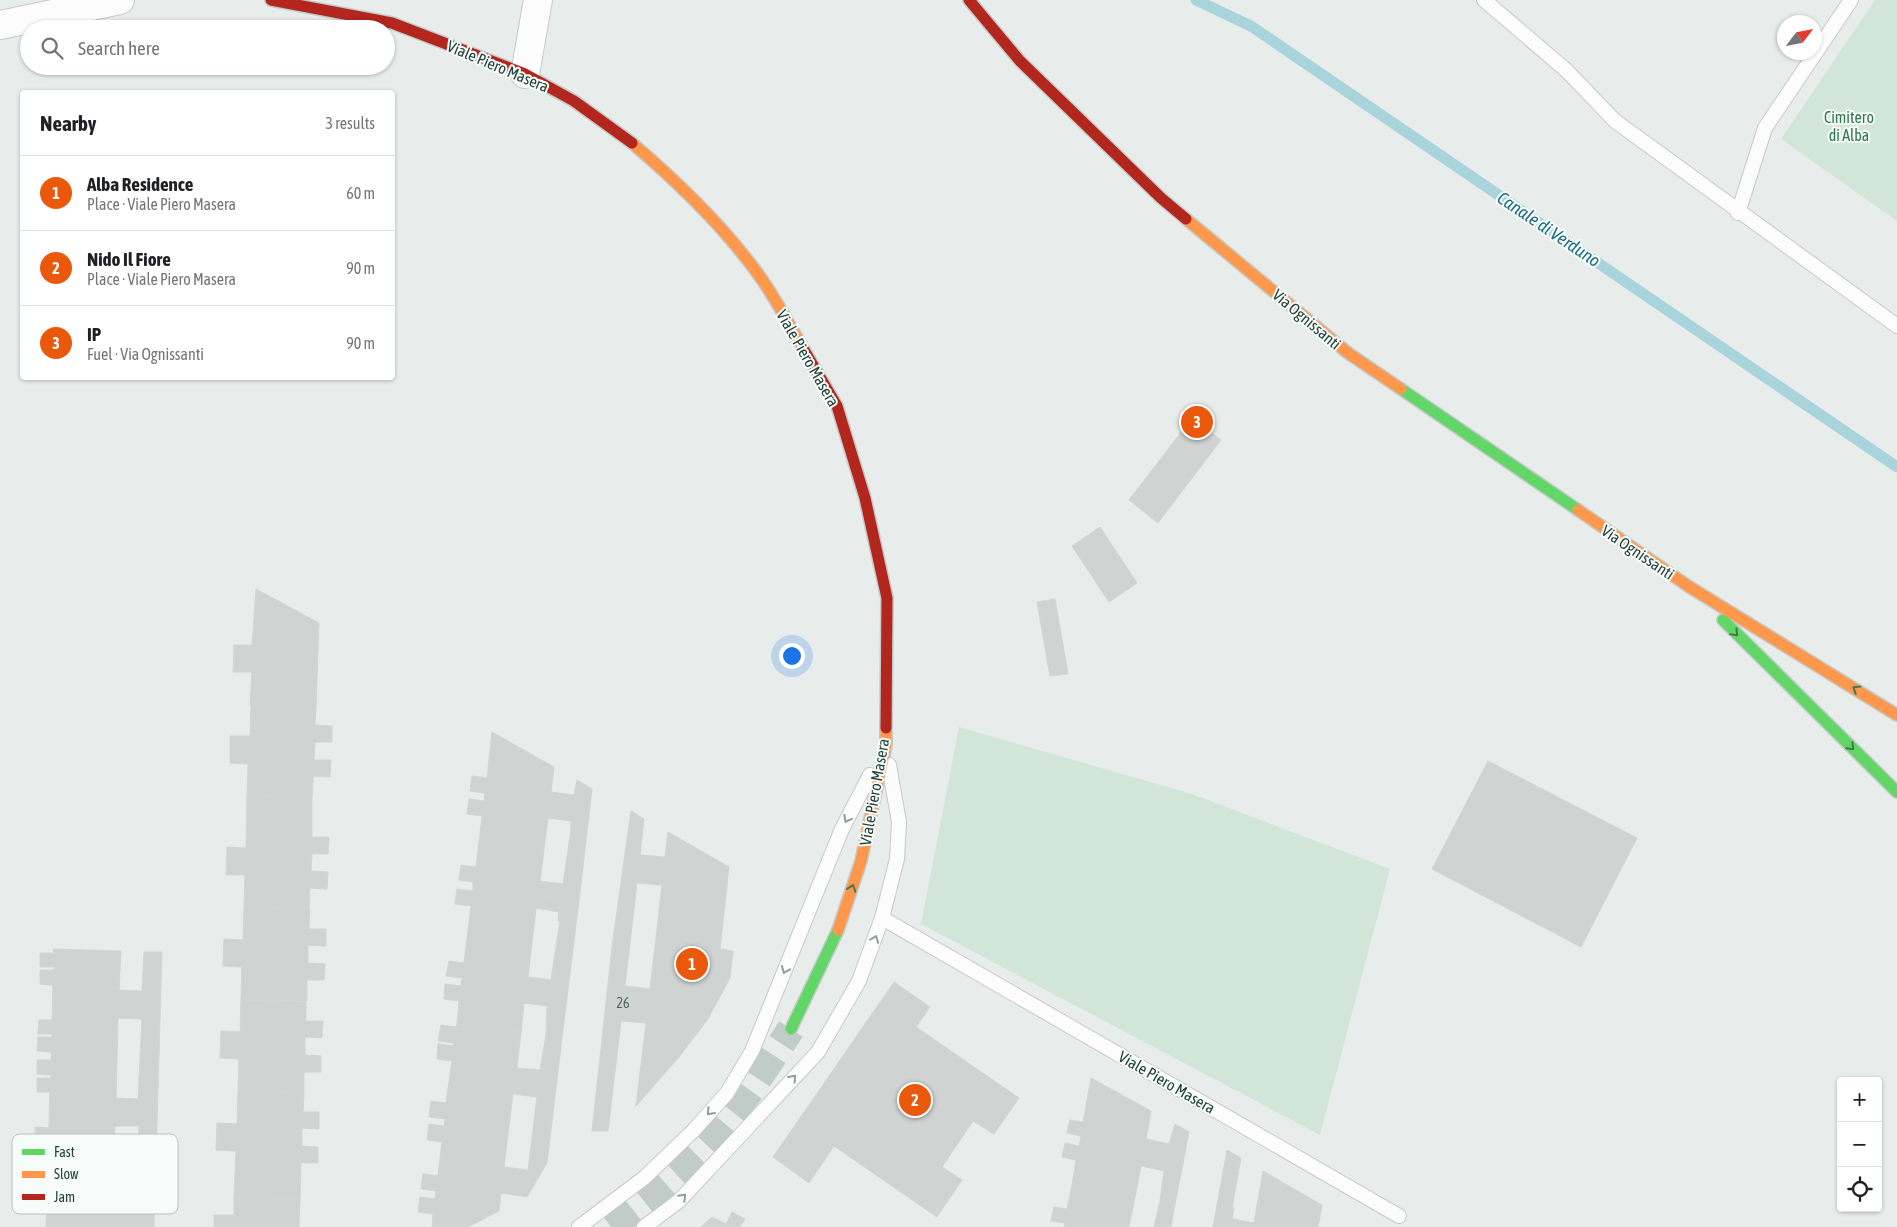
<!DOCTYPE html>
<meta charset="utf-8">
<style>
:root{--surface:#fff;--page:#f2f2f2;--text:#202124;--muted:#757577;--line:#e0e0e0;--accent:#ea580c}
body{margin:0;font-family:"Asap Condensed",sans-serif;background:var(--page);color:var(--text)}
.controls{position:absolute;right:15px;bottom:15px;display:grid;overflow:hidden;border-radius:5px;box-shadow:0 1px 4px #0004}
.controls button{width:45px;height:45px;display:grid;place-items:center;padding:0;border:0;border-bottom:1px solid var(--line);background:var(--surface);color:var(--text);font:25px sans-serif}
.compass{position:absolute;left:1777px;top:15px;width:45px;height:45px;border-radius:50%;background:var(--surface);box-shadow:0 1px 4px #0004;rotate:58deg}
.you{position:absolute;left:791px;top:655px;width:18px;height:18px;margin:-12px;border:4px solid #fff;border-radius:50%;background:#1a73e8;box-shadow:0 0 0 8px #1a73e833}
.badge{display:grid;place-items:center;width:32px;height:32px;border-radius:50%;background:var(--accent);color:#fff;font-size:16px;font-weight:700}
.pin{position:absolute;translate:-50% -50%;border:2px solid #fff;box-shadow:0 1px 5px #0006}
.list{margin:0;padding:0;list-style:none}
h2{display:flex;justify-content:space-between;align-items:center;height:65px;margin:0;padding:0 20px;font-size:21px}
h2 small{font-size:16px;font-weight:400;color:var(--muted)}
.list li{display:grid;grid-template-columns:32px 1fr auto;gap:15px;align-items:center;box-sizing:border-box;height:75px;padding:0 20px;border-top:1px solid var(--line)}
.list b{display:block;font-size:19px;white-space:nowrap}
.list p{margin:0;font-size:16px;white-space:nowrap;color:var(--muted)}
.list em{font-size:16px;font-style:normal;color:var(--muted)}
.icon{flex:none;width:28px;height:28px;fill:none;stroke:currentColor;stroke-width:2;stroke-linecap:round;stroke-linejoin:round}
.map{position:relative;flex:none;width:1897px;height:1227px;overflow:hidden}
.search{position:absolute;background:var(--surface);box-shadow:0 1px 4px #0004;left:20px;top:20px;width:375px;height:55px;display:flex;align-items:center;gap:12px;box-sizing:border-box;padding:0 18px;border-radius:28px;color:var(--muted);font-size:19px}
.panel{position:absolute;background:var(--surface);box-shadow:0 1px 4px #0004;left:20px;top:90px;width:375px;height:290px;border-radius:5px}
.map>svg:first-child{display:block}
.green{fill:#d1e6d8}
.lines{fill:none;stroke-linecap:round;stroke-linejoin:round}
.stream{stroke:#a9d4db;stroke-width:11}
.building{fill:#cfd4d2;stroke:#d1d6d4;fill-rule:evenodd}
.secondary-tunnel{stroke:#c1cbc8;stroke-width:28;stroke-dasharray:28 14;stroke-linecap:butt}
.lane-casing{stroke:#c5cac8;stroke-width:16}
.street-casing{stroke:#c5cac8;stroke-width:30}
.fast-casing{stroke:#c3cbc8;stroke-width:14}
.slow-casing{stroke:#c3cbc8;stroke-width:14}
.jam-casing{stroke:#c3cbc8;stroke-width:14}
.lane{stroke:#fcfcfc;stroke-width:14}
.street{stroke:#fcfcfc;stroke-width:28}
.fast{stroke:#63d668;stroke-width:11}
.slow{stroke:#ff974d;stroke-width:11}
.jam{stroke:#b3261e;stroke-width:11}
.oneway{stroke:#3d7d4c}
.oneway2{stroke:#909f9b}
.labels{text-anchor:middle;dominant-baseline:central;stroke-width:4;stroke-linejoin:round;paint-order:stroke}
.number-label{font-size:14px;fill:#506761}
.street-label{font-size:16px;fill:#24423a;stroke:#f7fbf9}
.park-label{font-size:16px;fill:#2d7a4b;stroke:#f7fbf9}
.water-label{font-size:18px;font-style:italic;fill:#1c6f80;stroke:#f7fbf9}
.key{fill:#f7fbf9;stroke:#b8c4c0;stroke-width:1}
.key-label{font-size:14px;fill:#24423a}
</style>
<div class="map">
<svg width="1897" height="1227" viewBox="0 0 1897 1227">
<rect width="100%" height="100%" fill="#e8edeb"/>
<g class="green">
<polygon points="1875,0 1897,0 1897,221 1781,139"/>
<polygon points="959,727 1192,794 1390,869 1320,1135 921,924"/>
</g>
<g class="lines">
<polyline class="stream" points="1196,0 1251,26 1897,467"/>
</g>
<g class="building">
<polygon points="1192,418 1221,440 1158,523 1129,500"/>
<polygon points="1100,527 1137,583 1109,602 1072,546"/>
<polygon points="256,589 319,623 316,707 250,705 252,672 233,672 234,645 252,645"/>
<polygon points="1055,599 1068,674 1050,676 1037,602"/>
<polygon points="251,704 316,707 315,725 332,726 332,742 315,742 314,760 331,760 330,777 313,776 312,799 247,796 248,764 230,763 230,736 250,736"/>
<path d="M492 732 554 767 551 792 574 795 577 780 592 789 579 901 473 887V882L459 880 461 865 476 867 482 816 467 814 469 799 484 801 485 793 470 791 472 776 487 778ZM548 818 571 821V830L563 884 540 881Z"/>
<polygon points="1488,761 1637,838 1581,947 1432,869"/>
<polygon points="247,796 312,799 312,837 329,837 328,854 312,854 311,871 328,872 327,889 310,888 309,910 244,908 245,875 226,875 227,847 246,848"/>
<path d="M631 811 644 819 640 855 665 857 668 832 729 867 720 949 733 951 730 978 708 1019 679 1057 636 1106 646 1023 621 1021 608 1131H592L612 947ZM637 883 662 885 650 989 625 986Z"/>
<path d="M473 887 579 901 562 1038 546 1035 547 1006 524 1003 521 1032 457 1024 459 1001 444 999 445 984 461 986 462 978 446 976 449 961 464 963 471 906 455 904 457 889 473 891ZM536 908 559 912 558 921H560L551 980 528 977Z"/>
<polygon points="244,908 310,910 309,929 326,929 326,946 308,945 308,963 325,964 324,980 307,980 307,1001 241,1000 242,967 223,966 224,939 243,940"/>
<path d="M53 949 121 951 119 990 142 991 144 952H162L154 1227H46L47 1200 33 1199 34 1185H47V1182H34V1167L48 1168V1160L35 1159V1145H49V1142L35 1141V1127L49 1128 50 1092H37V1078H51L50 1075 37 1074V1060H51V1052L37 1051 38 1037H52V1034H38L39 1020H52L53 985 40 984V970H54V967H40V953H54ZM118 1018 142 1019 138 1099 116 1098ZM115 1126H139L135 1206H113Z"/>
<polygon points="894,982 930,1007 916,1027 1019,1098 994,1134 973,1121 942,1167 962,1180 937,1217 834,1146 809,1183 773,1157"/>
<polygon points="241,1000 306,1002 306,1021 323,1021 322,1038 305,1037 305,1055 321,1056 321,1072 304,1072 304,1094 238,1091 239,1059 220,1058 221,1031 240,1032"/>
<path d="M457 1024 521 1032 517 1068 540 1070 546 1035 562 1038 547 1163 527 1197 501 1193 499 1211 468 1227H432L433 1214 418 1212 420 1197 435 1199 436 1191 421 1189 423 1174 438 1176 442 1142 427 1140 429 1124 444 1126 445 1119 429 1117 431 1101 446 1103 452 1061 437 1059 438 1044 454 1046V1043L438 1041 441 1025 456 1027ZM513 1094 537 1097 528 1170 504 1167Z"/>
<polygon points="1091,1078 1151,1111 1146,1139 1169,1144 1175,1124 1189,1132 1175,1204 1160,1201 1164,1171 1141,1166 1135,1197 1072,1185 1076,1160 1062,1157 1065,1143 1079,1146 1081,1136 1067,1133 1070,1120 1083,1122"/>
<polygon points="238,1091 304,1094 303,1112 319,1112 319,1129 302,1128 302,1146 318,1147 318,1163 301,1163 300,1200 234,1198 236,1151 216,1150 217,1123 237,1124"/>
<polygon points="1227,1150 1241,1158 1232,1208 1234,1208 1232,1219 1254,1223 1263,1171 1322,1205 1318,1227 1213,1227"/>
<polygon points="1072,1185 1135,1197 1129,1227 1064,1227 1065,1223 1051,1221 1054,1207 1067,1209"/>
<polygon points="234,1198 300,1200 299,1227 214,1227 214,1215 234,1215"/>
<polygon points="1160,1201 1175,1204 1171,1227 1154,1227"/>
<polygon points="732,1212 745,1219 740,1227 701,1227 712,1217 726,1224"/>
</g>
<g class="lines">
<path class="secondary-tunnel" d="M611 1227C657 1193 703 1153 738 1107 757 1082 774 1055 791 1029"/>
<defs>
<g id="lane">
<polyline points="1484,0 1566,70 1615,121 1897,326"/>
<polyline points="1738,213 1765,128 1851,0"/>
<polyline points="882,918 1399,1216"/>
<polyline points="579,1227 644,1178 693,1131 727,1093 752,1051 842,829 870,775"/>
<polyline points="644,1227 679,1201 818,1052 859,981 882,918 897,859 899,822 889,765"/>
</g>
<g id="street">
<polyline points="0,25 120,0"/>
<polyline points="525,74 538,0"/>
</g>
<g id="fast">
<polyline points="1401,389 1578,510"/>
<polyline points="1723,620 1897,792"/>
<polyline points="791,1029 838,930"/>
</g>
<g id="slow">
<path d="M632 143C680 184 727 229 763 281 778 303 791 328 804 350"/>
<polyline points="1186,219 1348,353 1401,389"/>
<polyline points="1578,510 1688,586 1897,715"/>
<polyline points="838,930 861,861 886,745 886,728"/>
</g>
<g id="jam">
<polyline points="271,0 392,23 525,74 574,101 632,143"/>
<polyline points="969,0 1020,61 1161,198 1186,219"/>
<polyline points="804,350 837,406 865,498 887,598 886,728"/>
</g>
</defs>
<use href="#lane" class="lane-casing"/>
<use href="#street" class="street-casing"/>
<use href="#fast" class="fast-casing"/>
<use href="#slow" class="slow-casing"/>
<use href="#jam" class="jam-casing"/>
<use href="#lane" class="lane"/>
<use href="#street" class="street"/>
<use href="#fast" class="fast"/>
<use href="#slow" class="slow"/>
<use href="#jam" class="jam"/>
</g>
<defs><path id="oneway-chevron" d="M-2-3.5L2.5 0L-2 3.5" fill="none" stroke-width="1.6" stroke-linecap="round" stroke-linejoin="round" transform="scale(1.25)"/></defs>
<g class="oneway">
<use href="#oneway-chevron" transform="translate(1735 633) rotate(45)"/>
<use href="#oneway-chevron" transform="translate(1856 689) rotate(-148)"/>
<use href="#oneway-chevron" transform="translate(1851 747) rotate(45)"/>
<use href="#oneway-chevron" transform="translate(852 888) rotate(-71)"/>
</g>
<g class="oneway2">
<use href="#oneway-chevron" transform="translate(847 819) rotate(118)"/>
<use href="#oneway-chevron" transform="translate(875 939) rotate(-69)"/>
<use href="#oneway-chevron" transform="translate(785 970) rotate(112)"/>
<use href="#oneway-chevron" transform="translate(793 1078) rotate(-48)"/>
<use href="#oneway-chevron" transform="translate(710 1112) rotate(132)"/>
<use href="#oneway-chevron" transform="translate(683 1197) rotate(-45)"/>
</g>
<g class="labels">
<g class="number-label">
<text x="623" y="1003">26</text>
</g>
<g class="street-label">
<text transform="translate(498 66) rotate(23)">Viale Piero Masera</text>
<text transform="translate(1307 319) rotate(40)">Via Ognissanti</text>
<text transform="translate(808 358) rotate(60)">Viale Piero Masera</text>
<text transform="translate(1638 552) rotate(34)">Via Ognissanti</text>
<text transform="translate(874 792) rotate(-80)">Viale Piero Masera</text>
<text transform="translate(1167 1082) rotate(30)">Viale Piero Masera</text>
</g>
<g class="park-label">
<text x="1849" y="117">Cimitero<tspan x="1849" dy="18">di Alba</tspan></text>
</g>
<g class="water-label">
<text transform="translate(1549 229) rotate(34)">Canale di Verduno</text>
</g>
</g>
<rect x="12" y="1134" width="166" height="80" rx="8" class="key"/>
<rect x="22" y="1149" width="23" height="6" fill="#63d668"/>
<rect x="22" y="1171" width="23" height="7" fill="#ff974d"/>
<rect x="22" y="1194" width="23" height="6" fill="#b3261e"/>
<g class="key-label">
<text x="54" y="1157">Fast</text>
<text x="54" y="1179">Slow</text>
<text x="54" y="1202">Jam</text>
</g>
</svg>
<div class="controls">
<button>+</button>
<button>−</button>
<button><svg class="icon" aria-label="locate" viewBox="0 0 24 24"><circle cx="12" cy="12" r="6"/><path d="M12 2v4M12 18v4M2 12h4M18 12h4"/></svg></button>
</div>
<svg class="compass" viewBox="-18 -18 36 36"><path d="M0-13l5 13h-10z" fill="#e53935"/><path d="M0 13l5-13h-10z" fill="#757577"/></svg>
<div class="you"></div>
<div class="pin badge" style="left:692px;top:964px">1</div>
<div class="pin badge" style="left:915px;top:1100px">2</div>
<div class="pin badge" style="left:1197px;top:422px">3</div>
<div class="search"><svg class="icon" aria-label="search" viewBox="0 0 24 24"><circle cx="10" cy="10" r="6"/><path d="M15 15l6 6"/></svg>Search here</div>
<section class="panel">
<h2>Nearby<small>3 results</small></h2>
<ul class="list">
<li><span class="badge">1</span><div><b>Alba Residence</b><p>Place · Viale Piero Masera</p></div><em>60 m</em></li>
<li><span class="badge">2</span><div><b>Nido Il Fiore</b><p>Place · Viale Piero Masera</p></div><em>90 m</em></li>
<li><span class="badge">3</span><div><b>IP</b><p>Fuel · Via Ognissanti</p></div><em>90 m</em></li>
</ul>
</section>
</div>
